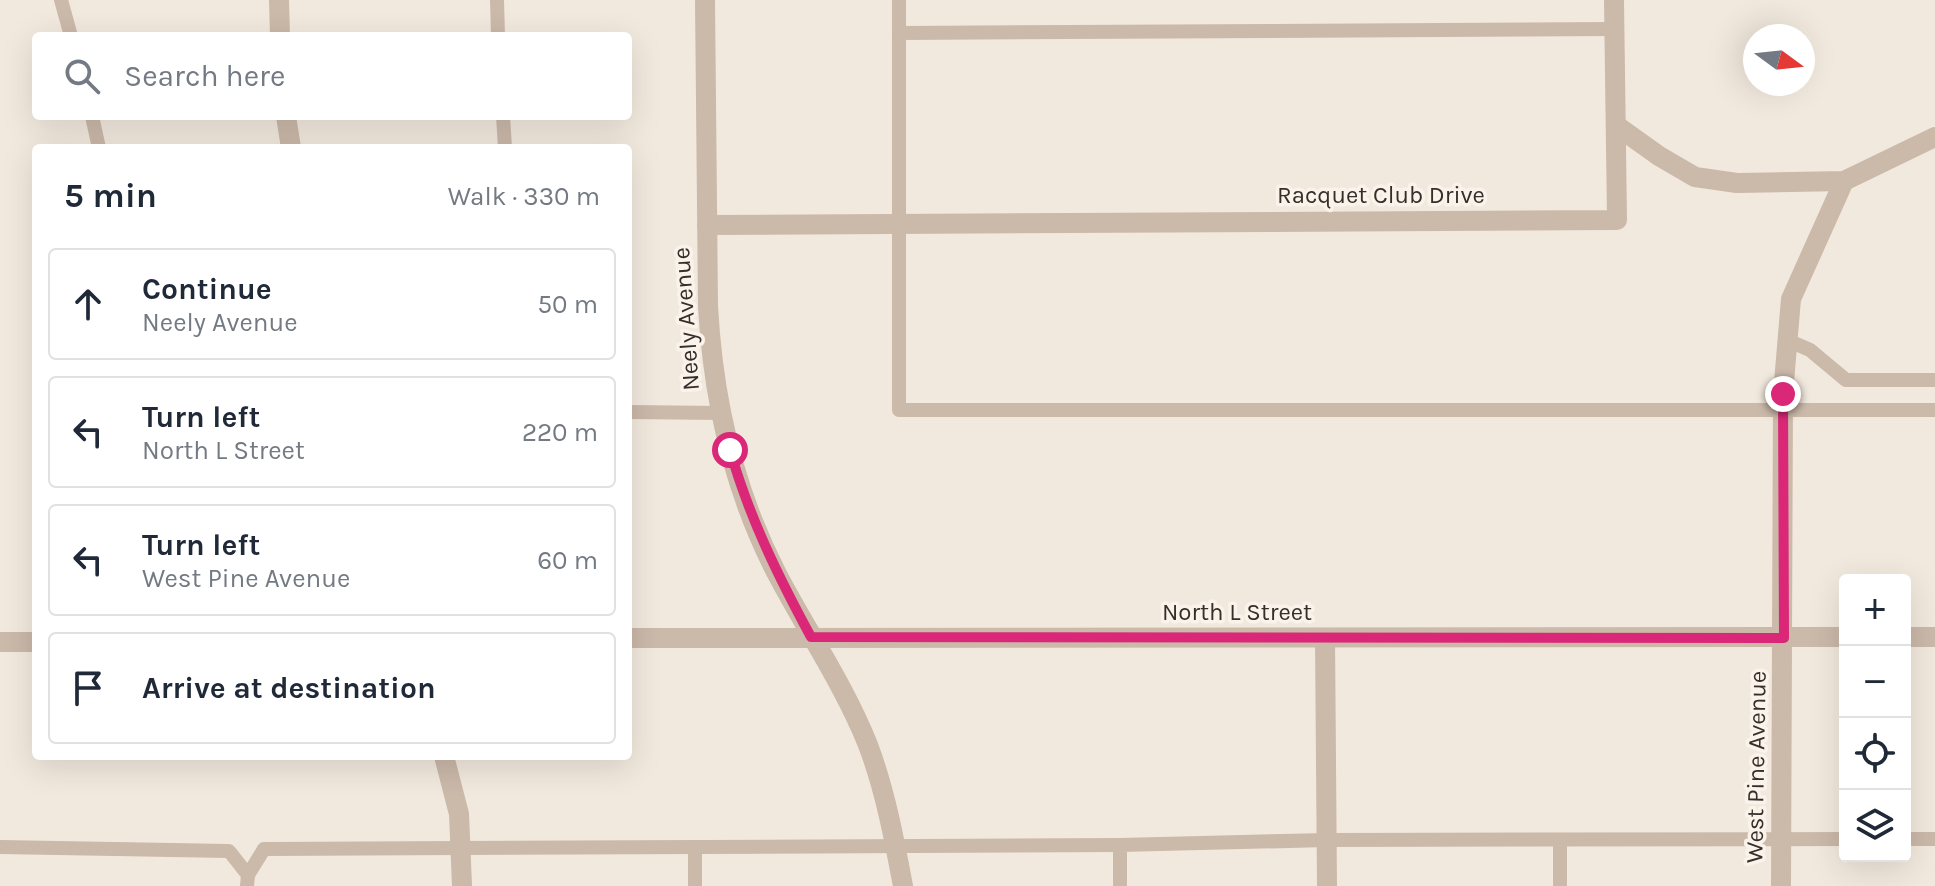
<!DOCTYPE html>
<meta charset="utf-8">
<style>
:root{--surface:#fff;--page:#f2f2f3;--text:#1f2937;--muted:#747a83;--line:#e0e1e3}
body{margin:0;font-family:Karla,sans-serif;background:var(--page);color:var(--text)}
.controls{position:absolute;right:24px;bottom:24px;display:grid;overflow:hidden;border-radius:8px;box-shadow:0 8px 32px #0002}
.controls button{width:72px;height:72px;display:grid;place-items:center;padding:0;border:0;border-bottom:2px solid var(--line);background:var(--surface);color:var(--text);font:40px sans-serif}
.compass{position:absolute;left:1743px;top:24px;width:72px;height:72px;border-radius:50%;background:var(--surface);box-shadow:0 8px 32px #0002;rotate:105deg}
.stop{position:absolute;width:24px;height:24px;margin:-18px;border:6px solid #db2777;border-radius:50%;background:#fff}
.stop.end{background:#db2777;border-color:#fff;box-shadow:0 2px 8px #0008}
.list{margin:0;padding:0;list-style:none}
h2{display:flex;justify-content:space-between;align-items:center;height:104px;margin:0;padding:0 32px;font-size:34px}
h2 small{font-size:26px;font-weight:400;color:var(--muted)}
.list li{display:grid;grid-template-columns:52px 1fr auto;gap:24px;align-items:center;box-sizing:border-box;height:112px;margin:0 16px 16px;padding:0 16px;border:2px solid var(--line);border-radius:8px}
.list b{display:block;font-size:30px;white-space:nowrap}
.list p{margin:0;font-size:26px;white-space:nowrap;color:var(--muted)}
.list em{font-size:26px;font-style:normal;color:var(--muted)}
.icon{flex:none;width:44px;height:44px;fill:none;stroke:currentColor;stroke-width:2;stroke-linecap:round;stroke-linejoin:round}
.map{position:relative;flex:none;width:1935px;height:886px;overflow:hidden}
.search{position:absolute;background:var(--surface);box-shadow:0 8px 32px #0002;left:32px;top:32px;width:600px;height:88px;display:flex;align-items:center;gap:20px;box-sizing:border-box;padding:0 28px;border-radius:8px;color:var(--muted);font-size:30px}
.panel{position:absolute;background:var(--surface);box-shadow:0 8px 32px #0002;left:32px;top:144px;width:600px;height:616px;border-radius:8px}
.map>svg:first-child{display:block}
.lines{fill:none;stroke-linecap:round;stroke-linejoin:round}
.service{stroke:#cbb9aa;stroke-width:14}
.minor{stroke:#cbb9aa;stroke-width:20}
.tertiary{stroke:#cbb9aa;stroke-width:20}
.route{stroke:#db2777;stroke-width:10}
.labels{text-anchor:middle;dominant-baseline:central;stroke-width:7;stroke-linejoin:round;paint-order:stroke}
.street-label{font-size:24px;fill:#382e29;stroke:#faf3eb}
</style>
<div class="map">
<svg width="1935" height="886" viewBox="0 0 1935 886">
<rect width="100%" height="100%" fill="#f2e9de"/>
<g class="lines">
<g class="service">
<polyline points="61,0 71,36"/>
<polyline points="497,0 498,36"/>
<polyline points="899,0 899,410 1935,410"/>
<polyline points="899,33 1615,29"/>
<polyline points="92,116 99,148"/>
<polyline points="503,116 505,148"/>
<polyline points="1787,340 1810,350 1846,380 1935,380"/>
<polyline points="628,412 721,413"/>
<polyline points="1905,839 1935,839"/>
<polyline points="0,847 229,851 248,875 247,886"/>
<polyline points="695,847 695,886"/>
<polyline points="248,875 264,849 1120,845"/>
<polyline points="1120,886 1120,845 1327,840 1845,839"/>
<polyline points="1560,886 1560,840"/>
</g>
<g class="minor">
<polyline points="279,0 280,36"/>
<polyline points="286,116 291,148"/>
<polyline points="1617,126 1659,156 1695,177 1737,183 1844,181 1935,137"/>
<polyline points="707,225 1617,220 1614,0"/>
<polyline points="1905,637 1935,637"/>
<polyline points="628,638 1845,637"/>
<polyline points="1325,638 1327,886"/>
<polyline points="0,642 36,642"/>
<polyline points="444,756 459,814 462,886"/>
<polyline points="1781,886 1783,394 1791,299 1844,181"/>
</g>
<path class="tertiary" d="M705 0 708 306C713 399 734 491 777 574 807 631 844 685 868 745 885 790 894 838 903 886"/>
</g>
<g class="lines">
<path class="route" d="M730 450C749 517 778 576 811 637L1784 638 1783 394"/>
</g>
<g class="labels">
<g class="street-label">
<text x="1381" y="195">Racquet Club Drive</text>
<text transform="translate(686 319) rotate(-94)">Neely Avenue</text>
<text x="1237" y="612">North L Street</text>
<text transform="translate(1756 767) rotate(-89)">West Pine Avenue</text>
</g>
</g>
</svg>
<div class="controls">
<button>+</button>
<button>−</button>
<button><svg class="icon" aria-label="locate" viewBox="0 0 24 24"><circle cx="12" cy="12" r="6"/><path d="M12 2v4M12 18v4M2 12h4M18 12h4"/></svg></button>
<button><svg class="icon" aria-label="layers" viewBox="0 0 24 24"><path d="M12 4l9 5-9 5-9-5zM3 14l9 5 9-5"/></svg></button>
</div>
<svg class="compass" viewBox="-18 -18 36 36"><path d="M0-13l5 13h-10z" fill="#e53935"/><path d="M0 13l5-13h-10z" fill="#747a83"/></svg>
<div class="stop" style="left:730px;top:450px"></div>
<div class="stop end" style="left:1783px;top:394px"></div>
<div class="search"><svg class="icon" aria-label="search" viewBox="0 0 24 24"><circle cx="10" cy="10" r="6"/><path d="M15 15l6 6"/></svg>Search here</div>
<section class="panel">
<h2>5 min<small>Walk · 330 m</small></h2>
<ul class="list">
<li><svg class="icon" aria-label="ahead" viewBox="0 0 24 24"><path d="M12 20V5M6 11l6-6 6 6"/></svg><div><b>Continue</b><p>Neely Avenue</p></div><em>50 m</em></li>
<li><svg class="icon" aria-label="left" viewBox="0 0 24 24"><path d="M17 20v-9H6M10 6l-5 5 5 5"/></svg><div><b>Turn left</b><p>North L Street</p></div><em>220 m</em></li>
<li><svg class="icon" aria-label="left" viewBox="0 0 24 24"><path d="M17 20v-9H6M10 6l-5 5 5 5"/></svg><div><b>Turn left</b><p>West Pine Avenue</p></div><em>60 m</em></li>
<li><svg class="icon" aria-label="arrive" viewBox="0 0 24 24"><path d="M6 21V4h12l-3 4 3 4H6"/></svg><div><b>Arrive at destination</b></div></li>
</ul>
</section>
</div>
